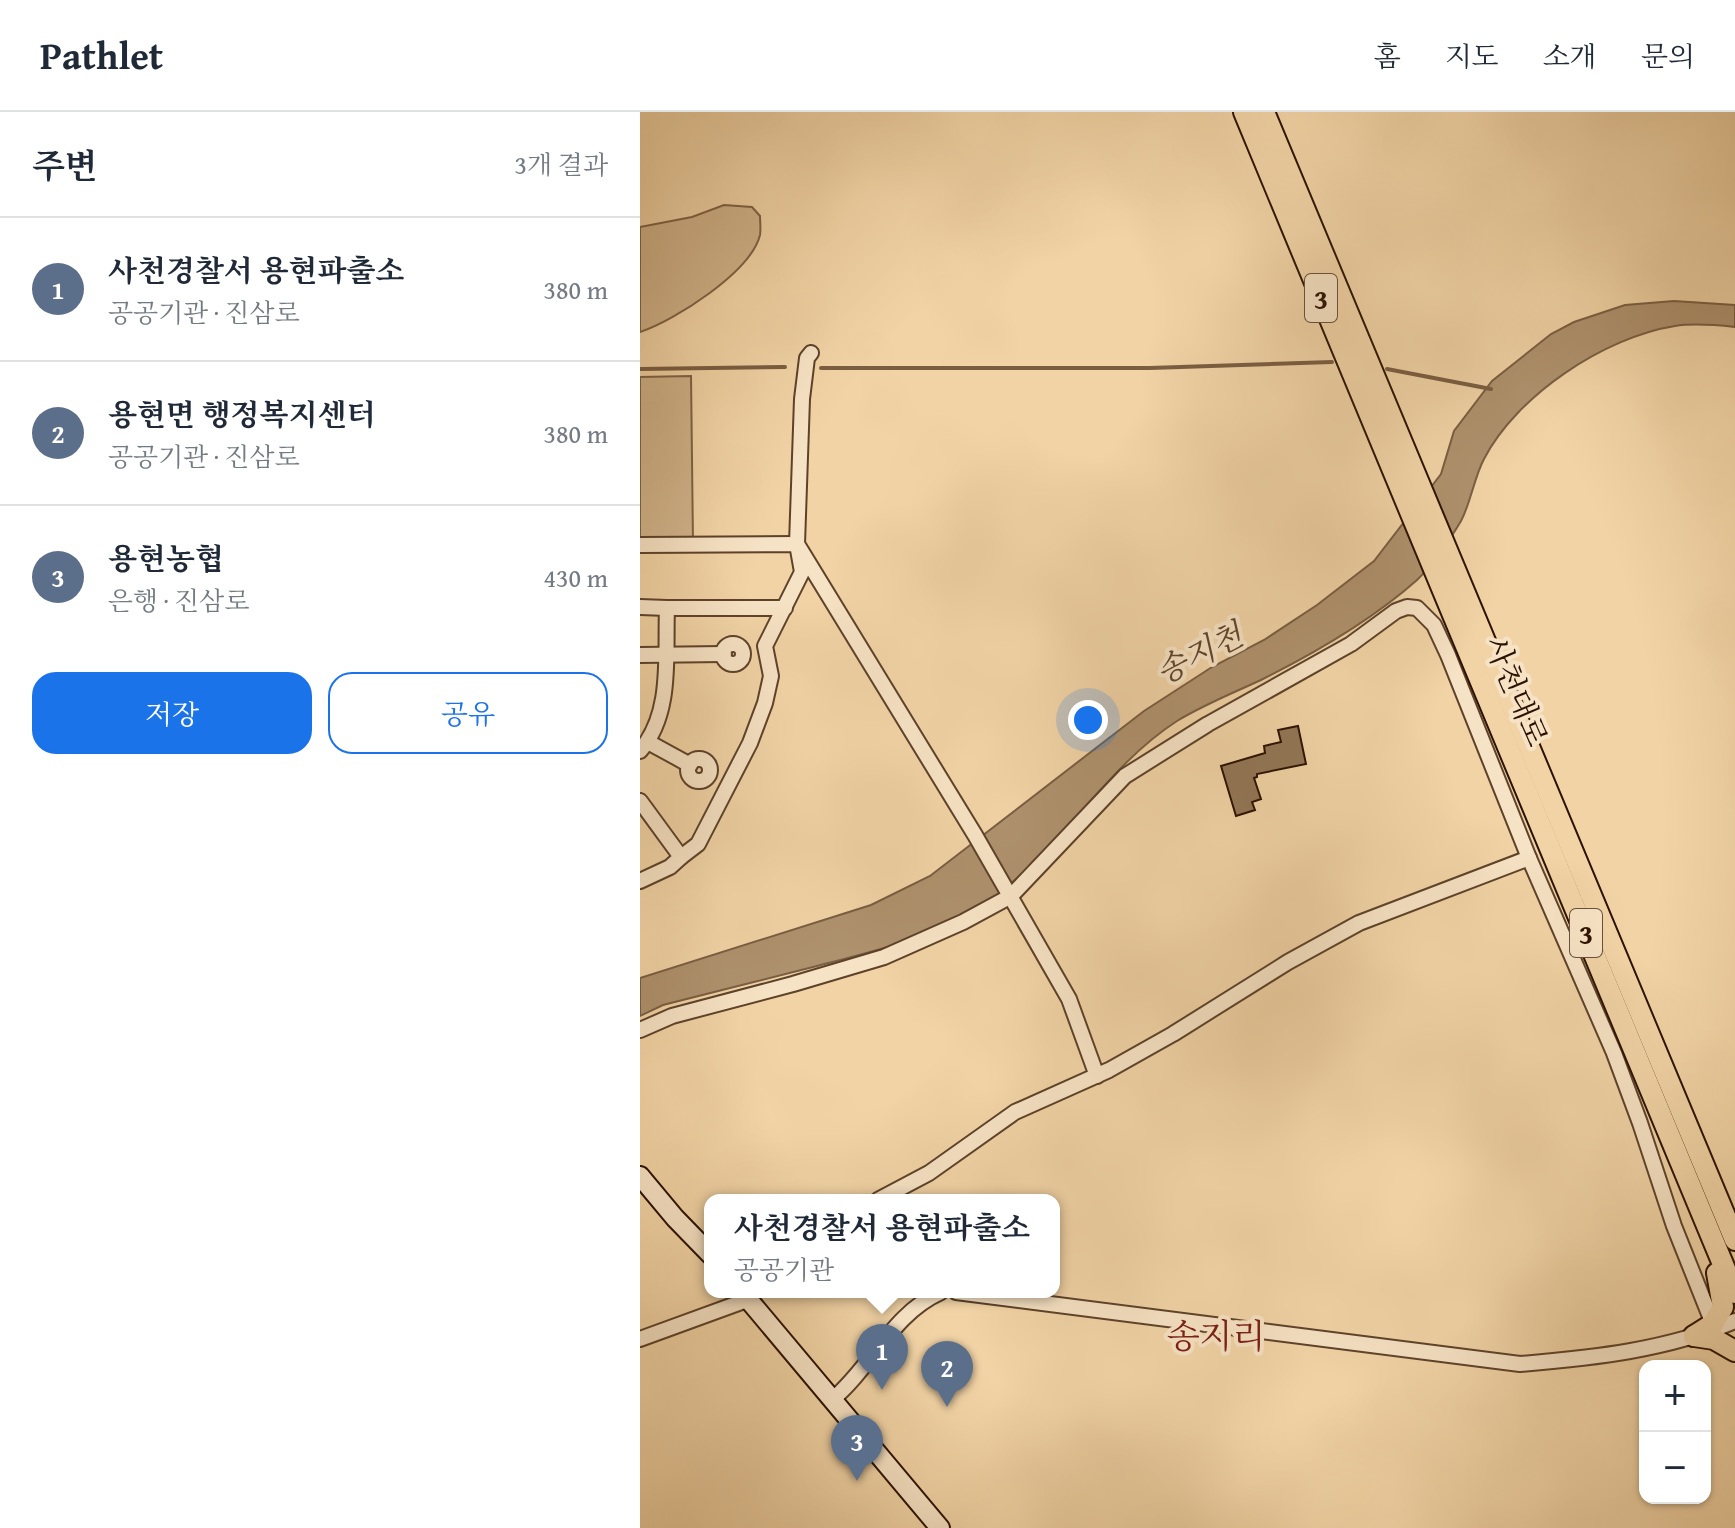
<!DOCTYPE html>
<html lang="ko">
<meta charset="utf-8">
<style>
:root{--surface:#fff;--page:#f6f6f7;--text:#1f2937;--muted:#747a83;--line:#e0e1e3;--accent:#1a73e8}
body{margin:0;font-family:"Gentium Book Plus","Noto Serif KR",serif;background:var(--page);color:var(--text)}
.controls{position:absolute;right:24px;bottom:24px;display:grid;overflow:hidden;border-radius:16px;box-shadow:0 2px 6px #0004}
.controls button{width:72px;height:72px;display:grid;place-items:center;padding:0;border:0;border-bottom:2px solid var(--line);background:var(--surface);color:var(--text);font:40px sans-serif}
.you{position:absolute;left:448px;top:608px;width:28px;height:28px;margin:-20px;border:6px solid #fff;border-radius:50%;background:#1a73e8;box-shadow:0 0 0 12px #1a73e833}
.badge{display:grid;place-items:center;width:52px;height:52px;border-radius:50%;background:var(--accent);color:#fff;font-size:26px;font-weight:700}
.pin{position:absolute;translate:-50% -66px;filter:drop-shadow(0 2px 4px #0008)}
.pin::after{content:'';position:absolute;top:42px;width:28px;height:24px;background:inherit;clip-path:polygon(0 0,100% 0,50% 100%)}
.popup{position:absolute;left:64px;top:1082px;width:356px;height:104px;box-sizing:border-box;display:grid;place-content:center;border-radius:16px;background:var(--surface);filter:drop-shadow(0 2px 6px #0005);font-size:26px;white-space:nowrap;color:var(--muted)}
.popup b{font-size:30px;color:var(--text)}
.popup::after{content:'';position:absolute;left:50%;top:100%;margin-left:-16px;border:16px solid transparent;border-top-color:var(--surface)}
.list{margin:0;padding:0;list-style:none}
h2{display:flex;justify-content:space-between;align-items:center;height:104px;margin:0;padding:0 32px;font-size:34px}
h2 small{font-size:26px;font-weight:400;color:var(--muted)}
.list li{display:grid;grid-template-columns:52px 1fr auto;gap:24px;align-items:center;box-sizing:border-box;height:144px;padding:0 32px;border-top:2px solid var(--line)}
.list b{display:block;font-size:30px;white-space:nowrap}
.list p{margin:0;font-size:26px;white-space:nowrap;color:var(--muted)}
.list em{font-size:26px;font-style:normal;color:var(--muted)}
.actions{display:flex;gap:16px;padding:24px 32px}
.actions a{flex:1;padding:18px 0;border:2px solid var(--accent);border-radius:24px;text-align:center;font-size:28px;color:var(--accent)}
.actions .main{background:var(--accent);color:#fff}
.map{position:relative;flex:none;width:1095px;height:1416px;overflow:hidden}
header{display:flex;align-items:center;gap:48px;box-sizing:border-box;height:112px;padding:0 40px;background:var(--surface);border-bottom:2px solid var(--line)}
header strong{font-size:38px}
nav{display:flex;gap:44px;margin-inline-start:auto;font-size:28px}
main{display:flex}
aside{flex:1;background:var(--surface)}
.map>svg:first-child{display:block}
.green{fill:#d0b289;stroke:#7e6245;stroke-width:2}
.water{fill:#ae916d;stroke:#7a5e42;stroke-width:2}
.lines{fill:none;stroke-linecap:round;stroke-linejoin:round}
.stream{stroke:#7a5e42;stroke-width:4}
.building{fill:#927656;stroke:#2c1201;stroke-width:2}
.street-casing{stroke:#5d422a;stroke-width:18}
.secondary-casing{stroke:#2c1201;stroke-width:22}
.primary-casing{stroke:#2c1201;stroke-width:24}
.street{stroke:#f6e2c4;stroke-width:14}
.secondary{stroke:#f6e2c4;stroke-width:18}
.primary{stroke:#f1d3a5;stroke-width:20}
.labels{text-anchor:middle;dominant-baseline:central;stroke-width:8;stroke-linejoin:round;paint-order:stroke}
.shield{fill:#f6e2c4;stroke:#69503c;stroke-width:2}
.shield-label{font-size:28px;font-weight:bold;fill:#2c1201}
.street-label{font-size:30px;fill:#2c1201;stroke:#f6e2c4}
.water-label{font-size:32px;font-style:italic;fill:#60452c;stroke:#f6e2c4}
.quarter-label{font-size:34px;fill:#7a1f14;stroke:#f6e2c4}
</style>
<header>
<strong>Pathlet</strong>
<nav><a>홈</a><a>지도</a><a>소개</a><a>문의</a></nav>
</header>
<main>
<aside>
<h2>주변<small>3개 결과</small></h2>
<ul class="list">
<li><span class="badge" style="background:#5c6f8a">1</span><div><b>사천경찰서 용현파출소</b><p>공공기관 · 진삼로</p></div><em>380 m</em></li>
<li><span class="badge" style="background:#5c6f8a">2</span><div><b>용현면 행정복지센터</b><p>공공기관 · 진삼로</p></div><em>380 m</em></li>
<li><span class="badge" style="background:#5c6f8a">3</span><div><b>용현농협</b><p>은행 · 진삼로</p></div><em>430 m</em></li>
</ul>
<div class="actions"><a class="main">저장</a><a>공유</a></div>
</aside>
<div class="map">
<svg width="1095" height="1416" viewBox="0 0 1095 1416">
<rect width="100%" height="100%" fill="#f1d3a5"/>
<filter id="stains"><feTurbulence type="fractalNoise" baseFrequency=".0025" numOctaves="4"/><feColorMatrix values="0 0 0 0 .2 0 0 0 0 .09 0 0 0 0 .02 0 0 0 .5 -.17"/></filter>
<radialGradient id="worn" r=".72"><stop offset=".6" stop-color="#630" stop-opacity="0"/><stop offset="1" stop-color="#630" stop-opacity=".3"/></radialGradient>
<g class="green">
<path d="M84 93 112 95 120 104C120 110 121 117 120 123 111 160 34 209 0 220V115L52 105Z"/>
<polygon points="51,264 53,430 0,429 0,265"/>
</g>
<path class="water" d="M1034 189 1095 193V215C1076 213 1054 211 1035 214 965 225 877 283 844 347 834 366 831 390 821 409 811 426 791 455 777 468 732 508 675 541 621 568 593 581 563 593 537 609 458 660 413 754 328 802 283 828 227 841 177 854 126 867 74 880 23 893L0 904V866L231 793 290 764 504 599 572 555 624 528 677 493 734 449 801 362 814 319 852 269 911 222 934 210 985 193Z"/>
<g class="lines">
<g class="stream">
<polyline points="181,256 510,256 692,250"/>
<polyline points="0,257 145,255"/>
<polyline points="747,257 851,277"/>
</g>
</g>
<polygon class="building" points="658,614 666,652 617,662 617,665 614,666 621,687 612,690 615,698 596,704 581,654 625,641 624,634 641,630 638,618"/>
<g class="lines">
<defs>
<g id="street">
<polyline points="171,241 167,246 162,287 157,432 335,723 429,887 457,964"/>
<polyline points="0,433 157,432 162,460 125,534 131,564 125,591 110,631 58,732 41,745"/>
<path d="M0 495 27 496C25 544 33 601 0 639"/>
<polyline points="27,496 145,496"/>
<circle cx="93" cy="542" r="10"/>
<polyline points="0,543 84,542"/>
<polyline points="8,630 50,653"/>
<circle cx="59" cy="658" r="11"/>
<polyline points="0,689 41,745 30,755 0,769"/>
<polyline points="0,918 32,904 153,872 244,845 323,810 371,784 485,664 568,612 711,532 756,499 767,495 777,496 794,513 808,543 889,746 974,941 1000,1011 1034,1114 1073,1212"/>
<polyline points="238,1088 289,1061 375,1000 469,958 533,922 648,850 719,811 889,746"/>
<path d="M316 1180 880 1252C953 1246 1028 1238 1095 1209"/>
<polyline points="0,1227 107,1188"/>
<path d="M193 1287C232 1254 253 1201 301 1180"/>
</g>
<g id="secondary">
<polyline points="0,1064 35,1106 70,1142"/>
<polyline points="102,1180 300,1416"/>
</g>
<g id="primary">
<polyline points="604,0 1095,1181"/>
<polyline points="624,0 1095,1128"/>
<polyline points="1054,1224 1073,1212 1083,1195 1077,1161"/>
<polyline points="1054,1224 1074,1227 1095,1239"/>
</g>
</defs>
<use href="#street" class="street-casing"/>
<use href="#secondary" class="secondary-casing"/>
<use href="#primary" class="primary-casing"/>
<use href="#street" class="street"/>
<use href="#secondary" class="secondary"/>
<use href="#primary" class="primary"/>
</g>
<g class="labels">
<g class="shield">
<rect x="665" y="162" width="32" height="48" rx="6"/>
<rect x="930" y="797" width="32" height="48" rx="6"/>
</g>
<g class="shield-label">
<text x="681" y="186">3</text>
<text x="946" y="821">3</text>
</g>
<g class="street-label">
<text transform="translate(877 579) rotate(67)">사천대로</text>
</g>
<g class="water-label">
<text transform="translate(559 541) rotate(-27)">송지천</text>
</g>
<g class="quarter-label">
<text x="576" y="1223">송지리</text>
</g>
</g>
<rect width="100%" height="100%" filter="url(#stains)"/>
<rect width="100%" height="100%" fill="url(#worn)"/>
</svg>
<div class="controls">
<button>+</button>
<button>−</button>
</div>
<div class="you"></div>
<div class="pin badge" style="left:242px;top:1278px;background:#5c6f8a">1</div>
<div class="popup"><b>사천경찰서 용현파출소</b>공공기관</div>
<div class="pin badge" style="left:307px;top:1295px;background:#5c6f8a">2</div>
<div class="pin badge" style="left:217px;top:1369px;background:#5c6f8a">3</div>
</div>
</main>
